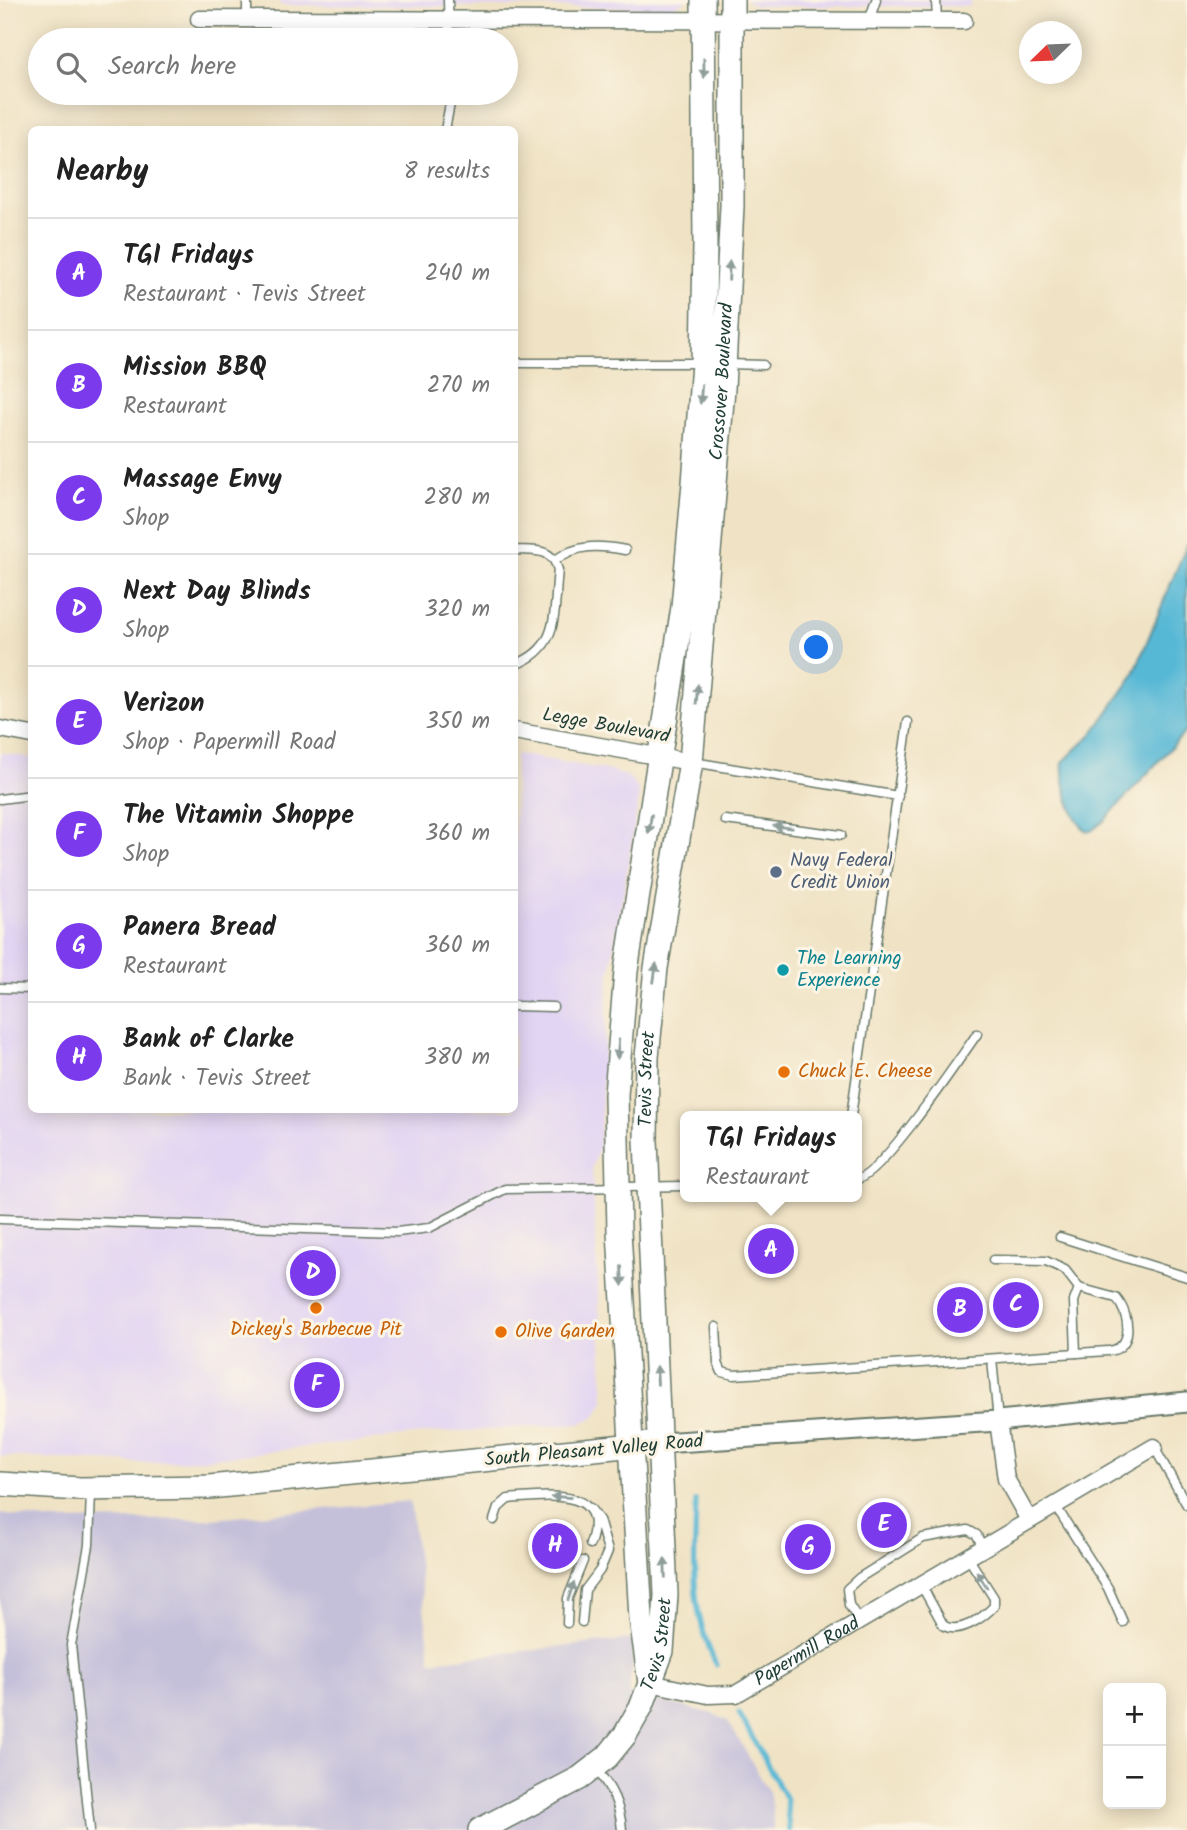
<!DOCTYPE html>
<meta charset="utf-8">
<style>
:root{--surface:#fff;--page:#f2f2f2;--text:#222;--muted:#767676;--line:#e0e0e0;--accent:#7c3aed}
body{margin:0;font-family:Kalam,sans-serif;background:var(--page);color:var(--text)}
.controls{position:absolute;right:21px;bottom:21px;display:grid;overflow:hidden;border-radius:10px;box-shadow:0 4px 18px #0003}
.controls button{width:63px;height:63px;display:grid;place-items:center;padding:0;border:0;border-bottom:2px solid var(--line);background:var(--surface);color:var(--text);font:35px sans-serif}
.compass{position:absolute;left:1019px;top:21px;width:63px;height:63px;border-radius:50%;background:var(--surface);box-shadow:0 4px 18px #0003;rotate:247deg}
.you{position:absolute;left:817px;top:648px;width:24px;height:24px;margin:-18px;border:5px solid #fff;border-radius:50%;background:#1a73e8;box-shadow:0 0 0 10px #1a73e833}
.badge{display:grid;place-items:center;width:46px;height:46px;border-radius:50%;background:var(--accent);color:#fff;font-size:23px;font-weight:700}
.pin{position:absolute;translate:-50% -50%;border:4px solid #fff;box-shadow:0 2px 7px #0006}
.popup{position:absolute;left:680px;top:1111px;width:182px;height:91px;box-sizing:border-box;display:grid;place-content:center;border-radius:10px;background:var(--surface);filter:drop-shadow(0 2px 5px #0005);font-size:23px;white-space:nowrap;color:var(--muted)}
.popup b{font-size:26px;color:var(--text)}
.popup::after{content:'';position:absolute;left:50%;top:100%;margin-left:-14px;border:14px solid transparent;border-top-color:var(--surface)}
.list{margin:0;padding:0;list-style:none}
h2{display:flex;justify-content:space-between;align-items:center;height:91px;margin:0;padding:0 28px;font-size:30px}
h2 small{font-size:23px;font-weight:400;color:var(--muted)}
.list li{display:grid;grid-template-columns:46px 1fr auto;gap:21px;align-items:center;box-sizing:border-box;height:112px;padding:0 28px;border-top:2px solid var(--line)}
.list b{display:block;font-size:26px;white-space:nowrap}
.list p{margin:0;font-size:23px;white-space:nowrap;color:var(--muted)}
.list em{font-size:23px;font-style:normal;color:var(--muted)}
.icon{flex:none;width:38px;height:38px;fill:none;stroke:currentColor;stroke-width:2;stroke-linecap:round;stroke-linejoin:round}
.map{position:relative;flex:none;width:1187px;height:1830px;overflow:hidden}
.search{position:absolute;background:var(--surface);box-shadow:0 4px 18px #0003;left:28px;top:28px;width:490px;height:77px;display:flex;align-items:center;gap:18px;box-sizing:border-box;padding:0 24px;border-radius:38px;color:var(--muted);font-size:26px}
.panel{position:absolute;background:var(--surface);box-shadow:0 4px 18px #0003;left:28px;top:126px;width:490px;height:987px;border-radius:10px}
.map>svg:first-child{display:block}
.built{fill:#e2d4f3}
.industrial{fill:#c5c0da}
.water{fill:#57b8d5;stroke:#3b7a84;stroke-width:2}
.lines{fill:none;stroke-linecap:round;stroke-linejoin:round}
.stream{stroke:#57b8d5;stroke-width:5}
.service-casing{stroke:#687767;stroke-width:11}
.minor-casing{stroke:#687767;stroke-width:19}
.tertiary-casing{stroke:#687767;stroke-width:23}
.secondary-casing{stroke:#687767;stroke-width:26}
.service{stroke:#fff;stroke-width:8}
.minor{stroke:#fff;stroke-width:16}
.tertiary{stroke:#fff;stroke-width:19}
.secondary{stroke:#fff;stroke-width:23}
.oneway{fill:#8f9e9a}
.service-dot{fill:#5c6f8a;stroke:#fcf5e5;stroke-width:2.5}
.culture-dot{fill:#0f9aa8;stroke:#fcf5e5;stroke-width:2.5}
.food-dot{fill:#e8710a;stroke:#fcf5e5;stroke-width:2.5}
.labels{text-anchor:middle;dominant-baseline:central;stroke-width:6;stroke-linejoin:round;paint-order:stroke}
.street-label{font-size:19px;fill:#1f3d34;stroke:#fcf5e5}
.service-label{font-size:19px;fill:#4e5e75;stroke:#fcf5e5;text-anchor:start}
.culture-label{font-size:19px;fill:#0d838f;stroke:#fcf5e5;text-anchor:start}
.food-label{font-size:19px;fill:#c56008;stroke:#fcf5e5;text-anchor:start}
</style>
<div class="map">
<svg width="1187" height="1830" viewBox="0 0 1187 1830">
<rect width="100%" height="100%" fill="#fcf5e5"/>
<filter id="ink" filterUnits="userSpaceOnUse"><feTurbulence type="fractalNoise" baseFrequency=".0143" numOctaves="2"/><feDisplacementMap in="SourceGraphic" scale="14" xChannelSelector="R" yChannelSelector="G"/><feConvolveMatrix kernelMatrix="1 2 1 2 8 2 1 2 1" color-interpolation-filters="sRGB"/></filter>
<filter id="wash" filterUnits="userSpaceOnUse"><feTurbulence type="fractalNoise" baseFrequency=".00686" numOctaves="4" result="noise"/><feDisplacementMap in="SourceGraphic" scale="28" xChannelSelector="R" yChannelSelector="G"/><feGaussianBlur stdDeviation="1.57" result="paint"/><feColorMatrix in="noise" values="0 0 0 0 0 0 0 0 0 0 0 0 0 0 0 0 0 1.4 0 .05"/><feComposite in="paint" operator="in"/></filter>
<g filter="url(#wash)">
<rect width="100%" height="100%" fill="#f0e3c5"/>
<g class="built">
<polygon points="280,0 686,0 673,8 280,5"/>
<polygon points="746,0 971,0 971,6 755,6"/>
<polygon points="0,753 31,758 32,1110 514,1110 515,754 607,770 627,776 633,782 638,789 639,798 608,985 599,1148 592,1167 604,1401 596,1416 579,1424 429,1433 196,1460 141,1463 0,1456"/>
</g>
<polygon class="industrial" points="410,1501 431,1661 632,1639 633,1662 628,1693 713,1714 728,1721 769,1792 773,1808 773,1830 0,1830 0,1514 54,1521 212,1519"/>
<path class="water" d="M1187 544V730L1104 821 1091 831 1085 830C1071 817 1061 780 1063 762L1093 733 1133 676Z"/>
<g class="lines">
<g class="stream">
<path d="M696 1501C695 1564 688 1605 716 1665"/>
<polyline points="739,1713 786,1799 789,1830"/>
</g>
</g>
</g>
<g filter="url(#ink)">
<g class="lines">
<defs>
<g id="service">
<polyline points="247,0 247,19"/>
<polyline points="448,0 449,40"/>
<polyline points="936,0 937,21"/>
<polyline points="869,21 876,0"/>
<polyline points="445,130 452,93"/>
<polyline points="514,363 701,363"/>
<polyline points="727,364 763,365"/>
<path d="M514 550C535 551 552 547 558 570 553 613 561 648 514 665"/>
<path d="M555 560C578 544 598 545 625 550"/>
<polyline points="693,762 898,796"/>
<polyline points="0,799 32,795"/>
<polyline points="725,820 841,835"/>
<polyline points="0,988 32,989"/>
<polyline points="514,1006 553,1007"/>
<polyline points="851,1116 908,722"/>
<path d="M857 1179C880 1177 960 1058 977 1034"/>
<polyline points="0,1219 397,1232 429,1228 505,1189 685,1186"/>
<polyline points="1060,1237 1187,1277"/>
<path d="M716 1327 718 1363 722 1372 734 1375 1108 1351C1135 1349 1130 1314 1116 1298L1079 1288 1065 1270 1046 1261 993 1260"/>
<polyline points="1076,1353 1074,1301 1079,1288"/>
<polyline points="992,1359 998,1421"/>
<polyline points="1154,1447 1187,1505"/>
<polyline points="1055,1505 1108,1588 1123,1622"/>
<path d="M494 1520 498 1508 508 1499C541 1497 611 1484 590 1544"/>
<path d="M920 1583 944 1626C960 1634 983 1618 994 1606V1598L967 1556"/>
<polyline points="858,1619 849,1605 847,1589 859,1578 923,1538 968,1530 977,1535 982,1547"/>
<polyline points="582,1622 585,1590 600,1570 608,1551 599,1520 590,1508"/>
<polyline points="567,1623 568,1598 583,1561"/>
<path d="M597 1770C612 1789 620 1805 622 1830"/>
<polyline points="90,1830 71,1645 89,1545 91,1492"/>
</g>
<g id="minor">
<polyline points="199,19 964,21"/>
<polyline points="0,729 32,735"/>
<polyline points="514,731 691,762"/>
<polyline points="998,1421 1006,1479 1029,1520"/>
<path id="s1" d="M650 1683 708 1695 736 1694 1154 1447"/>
</g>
<polyline id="tertiary" points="661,1443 998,1421 1187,1402"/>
<g id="secondary">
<polyline points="0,1484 80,1489 209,1487 645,1444"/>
<polyline points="650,1683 641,1618 619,1231 616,1095 626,971 683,607 694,483 703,363 705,245 703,0"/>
<path id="s2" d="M480 1830 580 1778 607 1757 625 1735 642 1705 662 1651 666 1595 646 1140 647 1057 656 968 691 762 723 389 732 206V0"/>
</g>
</defs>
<use href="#service" class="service-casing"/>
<use href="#minor" class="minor-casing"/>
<use href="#tertiary" class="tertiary-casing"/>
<use href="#secondary" class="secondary-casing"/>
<use href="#service" class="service"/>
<use href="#minor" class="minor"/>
<use href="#tertiary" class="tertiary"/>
<use href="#secondary" class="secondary"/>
</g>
<defs><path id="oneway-solid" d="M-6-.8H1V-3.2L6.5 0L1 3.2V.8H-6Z" transform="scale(1.75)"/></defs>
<g class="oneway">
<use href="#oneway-solid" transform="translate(704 68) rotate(89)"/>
<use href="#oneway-solid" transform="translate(729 271) rotate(-88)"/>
<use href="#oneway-solid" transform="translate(701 394) rotate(94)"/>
<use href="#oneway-solid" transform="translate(697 694) rotate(-85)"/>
<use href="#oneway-solid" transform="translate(650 824) rotate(99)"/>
<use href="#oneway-solid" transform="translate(783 827) rotate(-173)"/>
<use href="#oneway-solid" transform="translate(655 973) rotate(-82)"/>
<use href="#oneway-solid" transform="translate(618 1049) rotate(94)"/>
<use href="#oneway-solid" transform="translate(622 1276) rotate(87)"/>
<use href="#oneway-solid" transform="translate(657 1375) rotate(-93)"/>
<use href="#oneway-solid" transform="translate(561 1497) rotate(-177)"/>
<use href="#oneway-solid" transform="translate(665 1568) rotate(-92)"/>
<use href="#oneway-solid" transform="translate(982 1580) rotate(-122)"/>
<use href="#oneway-solid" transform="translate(571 1591) rotate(-72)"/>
</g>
</g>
<circle class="service-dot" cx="776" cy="872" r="7"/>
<circle class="culture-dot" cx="783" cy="970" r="7"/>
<g class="food-dot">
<circle cx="784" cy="1072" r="7"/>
<circle cx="316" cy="1308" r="7"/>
<circle cx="501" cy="1332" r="7"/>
</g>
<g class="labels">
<g class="street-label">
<text stroke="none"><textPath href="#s2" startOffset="1542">Crossover Boulevard</textPath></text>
<text transform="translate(606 726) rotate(10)">Legge Boulevard</text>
<text stroke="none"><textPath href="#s2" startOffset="840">Tevis Street</textPath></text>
<text transform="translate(594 1451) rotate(-5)">South Pleasant Valley Road</text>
<text stroke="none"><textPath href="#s2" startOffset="273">Tevis Street</textPath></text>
<text stroke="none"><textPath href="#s1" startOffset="170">Papermill Road</textPath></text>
</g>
<g class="service-label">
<text x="790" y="861">Navy Federal<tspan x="790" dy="22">Credit Union</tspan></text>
</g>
<g class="culture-label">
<text x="797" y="959">The Learning<tspan x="797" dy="22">Experience</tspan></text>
</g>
<g class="food-label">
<text x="798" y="1072">Chuck E. Cheese</text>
<text x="316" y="1330" text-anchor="middle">Dickey's Barbecue Pit</text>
<text x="515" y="1332">Olive Garden</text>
</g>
</g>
</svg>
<div class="controls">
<button>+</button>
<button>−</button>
</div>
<svg class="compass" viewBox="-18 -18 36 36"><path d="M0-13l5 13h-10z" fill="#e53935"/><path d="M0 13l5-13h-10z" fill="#767676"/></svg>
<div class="you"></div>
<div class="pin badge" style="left:771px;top:1251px">A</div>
<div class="popup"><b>TGI Fridays</b>Restaurant</div>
<div class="pin badge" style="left:960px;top:1310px">B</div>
<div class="pin badge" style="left:1016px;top:1305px">C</div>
<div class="pin badge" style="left:313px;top:1273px">D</div>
<div class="pin badge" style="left:884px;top:1525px">E</div>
<div class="pin badge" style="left:317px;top:1385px">F</div>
<div class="pin badge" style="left:808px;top:1547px">G</div>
<div class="pin badge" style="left:555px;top:1546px">H</div>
<div class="search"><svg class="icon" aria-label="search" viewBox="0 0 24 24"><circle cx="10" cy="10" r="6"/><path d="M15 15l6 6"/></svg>Search here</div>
<section class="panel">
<h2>Nearby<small>8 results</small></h2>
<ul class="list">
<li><span class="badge">A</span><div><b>TGI Fridays</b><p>Restaurant · Tevis Street</p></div><em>240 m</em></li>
<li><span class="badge">B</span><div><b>Mission BBQ</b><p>Restaurant</p></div><em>270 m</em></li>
<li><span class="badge">C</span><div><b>Massage Envy</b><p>Shop</p></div><em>280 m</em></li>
<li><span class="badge">D</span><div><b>Next Day Blinds</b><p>Shop</p></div><em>320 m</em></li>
<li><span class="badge">E</span><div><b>Verizon</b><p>Shop · Papermill Road</p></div><em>350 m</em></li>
<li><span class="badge">F</span><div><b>The Vitamin Shoppe</b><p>Shop</p></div><em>360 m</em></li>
<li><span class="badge">G</span><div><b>Panera Bread</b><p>Restaurant</p></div><em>360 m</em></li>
<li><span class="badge">H</span><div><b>Bank of Clarke</b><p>Bank · Tevis Street</p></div><em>380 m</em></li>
</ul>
</section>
</div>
